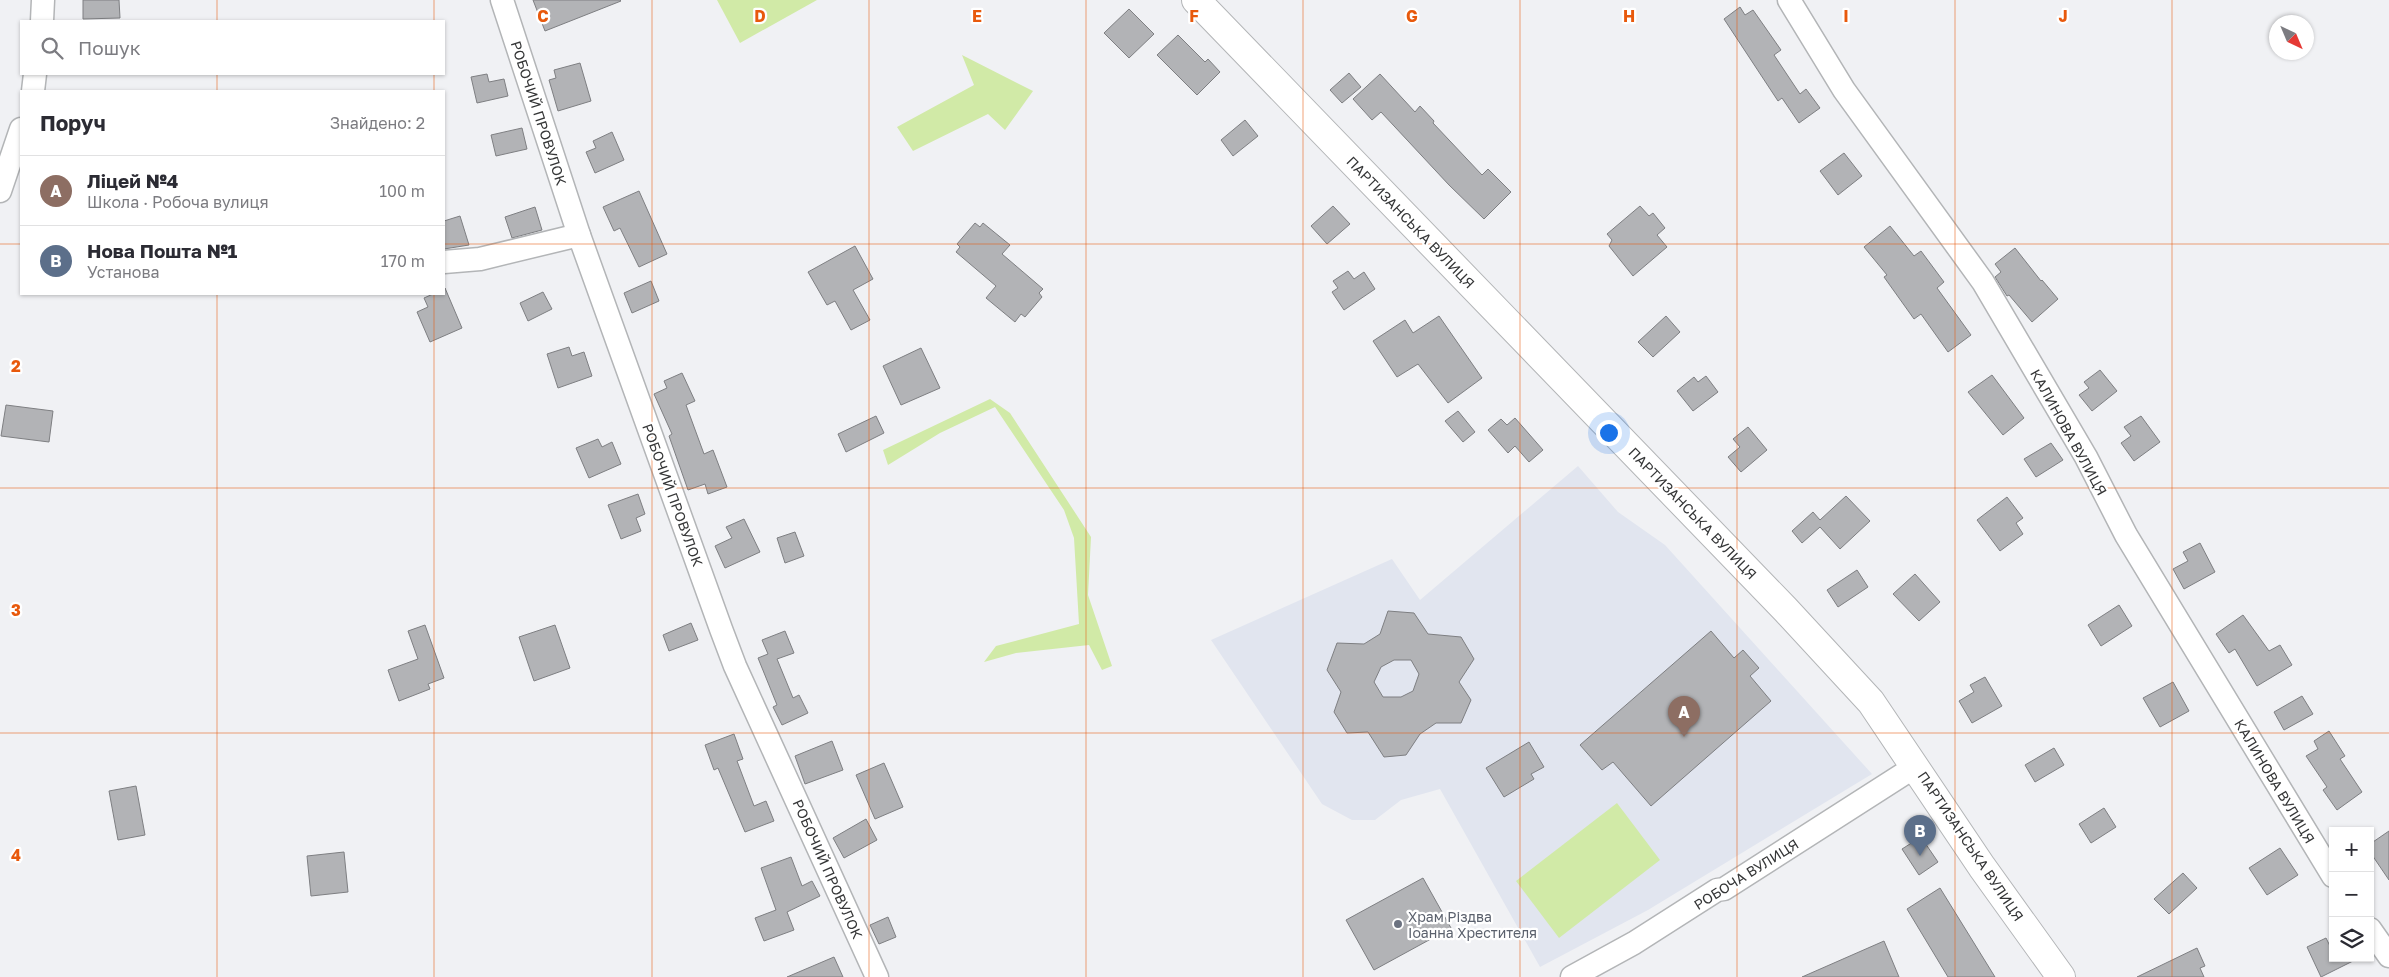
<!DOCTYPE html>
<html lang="uk">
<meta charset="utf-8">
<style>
:root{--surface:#fff;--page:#f2f2f3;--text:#2b2b33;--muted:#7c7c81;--line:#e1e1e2;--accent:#0f766e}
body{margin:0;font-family:"Golos Text",sans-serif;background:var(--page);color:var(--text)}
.controls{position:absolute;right:15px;bottom:15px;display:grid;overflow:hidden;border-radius:0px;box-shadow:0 1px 4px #0004}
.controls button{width:45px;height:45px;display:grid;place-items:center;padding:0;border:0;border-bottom:1px solid var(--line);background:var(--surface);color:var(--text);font:25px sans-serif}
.compass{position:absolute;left:2269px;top:15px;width:45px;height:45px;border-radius:50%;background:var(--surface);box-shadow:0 1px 4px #0004;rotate:136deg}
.you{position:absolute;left:1608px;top:432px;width:18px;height:18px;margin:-12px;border:4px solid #fff;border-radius:50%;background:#1a73e8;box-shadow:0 0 0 8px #1a73e833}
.badge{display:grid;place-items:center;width:32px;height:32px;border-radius:50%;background:var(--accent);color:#fff;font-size:16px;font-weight:700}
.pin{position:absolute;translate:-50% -41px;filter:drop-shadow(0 1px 2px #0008)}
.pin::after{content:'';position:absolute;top:26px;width:18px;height:15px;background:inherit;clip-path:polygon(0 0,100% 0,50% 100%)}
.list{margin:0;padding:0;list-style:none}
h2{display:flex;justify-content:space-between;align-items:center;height:65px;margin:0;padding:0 20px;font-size:21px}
h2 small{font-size:16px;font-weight:400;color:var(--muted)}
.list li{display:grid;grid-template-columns:32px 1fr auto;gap:15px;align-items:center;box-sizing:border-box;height:70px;padding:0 20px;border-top:1px solid var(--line)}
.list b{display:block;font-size:19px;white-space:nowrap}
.list p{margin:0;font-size:16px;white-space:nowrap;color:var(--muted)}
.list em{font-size:16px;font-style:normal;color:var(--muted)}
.icon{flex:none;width:28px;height:28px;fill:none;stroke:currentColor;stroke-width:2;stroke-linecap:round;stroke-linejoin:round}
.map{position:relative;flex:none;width:2389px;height:977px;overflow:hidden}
.search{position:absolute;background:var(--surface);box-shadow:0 1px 4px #0004;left:20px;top:20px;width:425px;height:55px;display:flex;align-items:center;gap:12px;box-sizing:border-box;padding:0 18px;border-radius:0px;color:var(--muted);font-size:19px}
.panel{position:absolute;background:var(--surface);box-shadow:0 1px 4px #0004;left:20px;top:90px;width:425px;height:205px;border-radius:0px}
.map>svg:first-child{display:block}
.built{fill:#e1e5ef}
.green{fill:#d1eaa7}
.building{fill:#b2b3b6;stroke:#7e7f82;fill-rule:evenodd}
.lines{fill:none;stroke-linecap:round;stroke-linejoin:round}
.minor-casing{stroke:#b3b5b7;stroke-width:25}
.secondary-casing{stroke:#b3b5b7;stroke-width:30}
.minor{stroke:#fff;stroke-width:22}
.secondary{stroke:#fff;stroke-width:28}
.grid{fill:none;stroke:#e8590c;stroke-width:1;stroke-opacity:0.55}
.worship-dot{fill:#6b7280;stroke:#fff;stroke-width:2}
.labels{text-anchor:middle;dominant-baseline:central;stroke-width:4.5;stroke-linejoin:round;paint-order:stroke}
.street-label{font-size:14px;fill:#353637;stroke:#fff}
.worship-label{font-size:14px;fill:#5b616d;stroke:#fff;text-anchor:start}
.grid-label{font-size:16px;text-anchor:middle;font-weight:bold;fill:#e8590c;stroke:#fff;stroke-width:4.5;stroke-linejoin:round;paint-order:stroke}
</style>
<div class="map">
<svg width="2389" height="977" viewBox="0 0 2389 977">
<rect width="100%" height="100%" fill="#f0f1f4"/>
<polygon class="built" points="1578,466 1618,512 1665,545 1872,774 1648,910 1540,967 1440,789 1401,800 1375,820 1352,820 1322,804 1211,640 1392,559 1420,600"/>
<g class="green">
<polygon points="717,0 817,0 740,43"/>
<polygon points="962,55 1033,91 1005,130 988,114 913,151 897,127 974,85"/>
<polygon points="990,399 1010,413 1091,537 1088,595 1112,666 1102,670 1089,645 1016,653 984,662 996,646 1079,624 1074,538 1064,510 995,407 940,433 888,465 883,450"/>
<polygon points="1617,803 1660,860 1559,938 1516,881"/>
</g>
<g class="building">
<polygon points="83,0 119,0 120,18 83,19"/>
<polygon points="533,0 620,0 621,1 545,31"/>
<polygon points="1740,7 1745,15 1753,10 1781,50 1774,55 1800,94 1806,89 1820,108 1799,123 1782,98 1778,101 1724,19"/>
<polygon points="1129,9 1154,34 1129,58 1104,33"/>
<polygon points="1178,35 1205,62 1208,59 1220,72 1197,95 1157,55"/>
<polygon points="580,63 591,101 558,111 549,80 556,78 554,70"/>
<polygon points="1349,73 1361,87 1342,103 1330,90"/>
<polygon points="487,74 489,82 504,79 508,96 477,103 471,77"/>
<polygon points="1380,74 1415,112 1420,106 1434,121 1433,123 1482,175 1488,169 1511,192 1484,219 1449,185 1381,112 1372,120 1353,99"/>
<polygon points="1245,120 1258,136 1233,156 1221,140"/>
<polygon points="522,128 527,149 496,156 491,135"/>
<polygon points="612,132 624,160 595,173 586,152 596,148 593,141"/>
<polygon points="1844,153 1862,176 1838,195 1820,171"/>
<polygon points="639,191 667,254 639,267 620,228 614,231 603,207"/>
<polygon points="1333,206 1350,224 1327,244 1311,226"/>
<polygon points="1640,206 1649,216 1653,213 1665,228 1657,235 1667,247 1633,276 1609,246 1612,240 1607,234"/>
<polygon points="535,207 542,230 512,238 505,217"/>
<polygon points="460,216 469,245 444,249 444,221"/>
<polygon points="975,223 980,227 983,223 1010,245 1002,254 1043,289 1039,293 1042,297 1025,317 1021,314 1015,322 986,298 996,286 956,252 960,247 957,244"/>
<polygon points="1890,226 1914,256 1921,251 1944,282 1937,288 1971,335 1948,352 1921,314 1914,319 1884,277 1887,275 1864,247"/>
<polygon points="855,246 873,279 853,290 870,320 851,330 835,301 827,305 808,272"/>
<polygon points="2015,248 2041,281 2042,280 2058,299 2032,322 2009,295 2007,296 1995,277 2001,272 1995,264"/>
<polygon points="1348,271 1354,279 1364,272 1375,289 1344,310 1332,292 1338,288 1333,281"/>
<polygon points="651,281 659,301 632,313 624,293"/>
<polygon points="445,288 462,328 430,342 417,312 428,307 424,298 433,294 444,294"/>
<polygon points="543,292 552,309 528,321 520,303"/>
<polygon points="1439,316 1482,378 1448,403 1418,364 1397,377 1373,341 1405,320 1413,333"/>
<polygon points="1666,316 1680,332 1653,357 1638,342"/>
<polygon points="569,347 572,356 584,352 592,376 558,388 547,354"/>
<polygon points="921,348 940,388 901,405 883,366"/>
<polygon points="2100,370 2117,391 2092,411 2079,395 2089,388 2084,382"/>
<polygon points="682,373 695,401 686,405 704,454 713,450 727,487 708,494 705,484 688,490 669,436 672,434 654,394 667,388 664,381"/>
<polygon points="1992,375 2024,418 2003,435 1968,392"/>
<polygon points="1706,376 1718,392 1693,411 1677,391 1694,377 1698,382"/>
<polygon points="6,405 53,411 49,442 1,436"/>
<polygon points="1458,411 1475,432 1463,442 1445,421"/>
<polygon points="876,416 884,433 846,452 838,434"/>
<polygon points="2141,416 2160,442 2134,461 2121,443 2131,436 2124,427"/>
<polygon points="1515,418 1543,450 1529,462 1515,446 1508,453 1488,430 1501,419 1507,425"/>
<polygon points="1748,427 1767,450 1741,472 1728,457 1740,447 1733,439"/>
<polygon points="598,439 602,447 612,442 621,464 589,478 576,448"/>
<polygon points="2051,443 2063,460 2036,477 2024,459"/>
<polygon points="638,494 645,514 636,518 641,531 621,539 608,505"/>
<polygon points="1846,496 1870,521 1840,549 1820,527 1802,543 1792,531 1813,512 1820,520"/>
<polygon points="2007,497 2023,518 2016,523 2023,534 2000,551 1977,520"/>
<polygon points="744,519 760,552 725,568 715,546 732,538 726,527"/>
<polygon points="795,532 804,556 785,563 777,538"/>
<polygon points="2200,543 2215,572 2184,589 2173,569 2188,561 2183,552"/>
<polygon points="1857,570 1868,587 1838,607 1827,590"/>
<polygon points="1915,574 1940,602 1919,621 1893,594"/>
<polygon points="2119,605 2132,626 2101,646 2088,625"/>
<path d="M1388 611 1414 613 1428 634 1461 637 1474 659 1459 682 1471 700 1461 723H1436L1420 734 1406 755 1384 757 1368 732 1347 733 1334 712 1341 692 1327 670 1337 643 1364 644 1380 634ZM1394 660H1411L1419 674 1413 691 1401 697H1383L1374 682 1381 667Z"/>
<polygon points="2243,615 2269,651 2280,645 2292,665 2257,686 2235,649 2229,653 2216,634"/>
<polygon points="691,623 698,640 669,651 663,635"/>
<polygon points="425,625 444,678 428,684 430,689 399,701 388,670 418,659 408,631"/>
<polygon points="555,625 570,668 534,681 519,637"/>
<polygon points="785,631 794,653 777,659 793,698 799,695 808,713 782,725 773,707 777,705 758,658 768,654 762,640"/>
<polygon points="1711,631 1734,658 1743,650 1759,668 1750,676 1771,701 1651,806 1613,762 1602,770 1580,745"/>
<polygon points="1985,677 2002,706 1972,723 1959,701 1974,692 1970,685"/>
<polygon points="2173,682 2189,711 2160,727 2143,698"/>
<polygon points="2302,696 2313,714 2284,730 2274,712"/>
<polygon points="2329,731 2345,756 2340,759 2362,792 2337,810 2323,790 2327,787 2306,756 2318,749 2314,741"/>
<polygon points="734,734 743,759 737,761 754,806 766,801 774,821 745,832 718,768 714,770 705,745"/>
<polygon points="832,741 843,770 805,784 795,756"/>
<polygon points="1529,742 1544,767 1531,774 1534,779 1504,797 1486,768"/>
<polygon points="2054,748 2064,765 2035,782 2025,765"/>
<polygon points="884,763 903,807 875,819 856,775"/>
<polygon points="136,786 145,835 118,840 109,791"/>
<polygon points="2104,808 2116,827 2091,843 2079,824"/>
<polygon points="866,819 877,840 844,858 833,838"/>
<polygon points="2389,831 2389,880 2370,852 2370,844"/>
<polygon points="1921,837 1938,862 1919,875 1902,849"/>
<polygon points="2280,848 2298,875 2267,895 2249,868"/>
<polygon points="344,852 348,892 311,896 307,856"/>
<polygon points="791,857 802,886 812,881 820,896 787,912 794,930 764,941 755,918 776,910 761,868"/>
<polygon points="2183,873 2197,888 2169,914 2154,899"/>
<polygon points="1423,878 1451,928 1374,970 1346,920"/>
<polygon points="1940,888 1995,977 1948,977 1907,909"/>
<polygon points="888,917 896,937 879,944 870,925"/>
<polygon points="2326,938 2333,952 2333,958 2359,958 2321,977 2307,947"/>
<polygon points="1884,941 1899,977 1802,977"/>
<polygon points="2197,948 2205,966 2200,968 2204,977 2137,977"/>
<polygon points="834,957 843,977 787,977"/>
</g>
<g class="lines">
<defs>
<g id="minor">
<polyline points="502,0 579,235 721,629 735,666 877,977"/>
<polyline points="1789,0 1844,90 1983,282 2086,457 2126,535 2333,876"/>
<polyline points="42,21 43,0"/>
<polyline points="33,91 35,74"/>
<polyline points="0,191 21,129"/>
<polyline points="444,262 480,259 579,235"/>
<polyline points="2370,929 2389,956"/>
<polyline points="1572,977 1634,943 1717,890 1724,889 1916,766"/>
</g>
<polyline id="secondary" points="1196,0 1785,609 1871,702 1982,867 2061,977"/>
</defs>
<use href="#minor" class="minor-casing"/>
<use href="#secondary" class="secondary-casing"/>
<use href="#minor" class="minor"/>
<use href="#secondary" class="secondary"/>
</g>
<path class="grid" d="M217 0V21M434 0V21M652 0V977M869 0V977M1086 0V977M1303 0V977M1520 0V977M1737 0V977M1955 0V977M2172 0V977M217 74V91M434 74V91M0 244H21M444 244H2389M217 294V977M434 294V977M0 488H2389M0 733H2389"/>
<circle class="worship-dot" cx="1398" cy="924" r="5"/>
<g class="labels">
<g class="street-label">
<text transform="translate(539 113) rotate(72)">РОБОЧИЙ ПРОВУЛОК</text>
<text transform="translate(1411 222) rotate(46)">ПАРТИЗАНСЬКА ВУЛИЦЯ</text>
<text transform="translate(2069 432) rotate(61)">КАЛИНОВА ВУЛИЦЯ</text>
<text transform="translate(673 495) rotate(70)">РОБОЧИЙ ПРОВУЛОК</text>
<text transform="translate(1693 513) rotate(46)">ПАРТИЗАНСЬКА ВУЛИЦЯ</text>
<text transform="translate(2275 781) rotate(59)">КАЛИНОВА ВУЛИЦЯ</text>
<text transform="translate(1971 846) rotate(56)">ПАРТИЗАНСЬКА ВУЛИЦЯ</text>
<text transform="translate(828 869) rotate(66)">РОБОЧИЙ ПРОВУЛОК</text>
<text transform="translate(1746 874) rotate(-32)">РОБОЧА ВУЛИЦЯ</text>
</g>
<g class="worship-label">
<text x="1408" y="916">Храм Різдва<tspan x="1408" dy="16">Іоанна Хрестителя</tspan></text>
</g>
</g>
<g class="grid-label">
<text x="543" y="22">C</text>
<text x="760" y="22">D</text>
<text x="977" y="22">E</text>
<text x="1194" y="22">F</text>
<text x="1412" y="22">G</text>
<text x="1629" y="22">H</text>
<text x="1846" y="22">I</text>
<text x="2063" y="22">J</text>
<text x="16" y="372">2</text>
<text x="16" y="616">3</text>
<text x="16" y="861">4</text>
</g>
</svg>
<div class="controls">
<button>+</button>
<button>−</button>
<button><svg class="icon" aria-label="layers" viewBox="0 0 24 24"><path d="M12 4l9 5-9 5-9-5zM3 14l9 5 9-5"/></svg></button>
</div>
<svg class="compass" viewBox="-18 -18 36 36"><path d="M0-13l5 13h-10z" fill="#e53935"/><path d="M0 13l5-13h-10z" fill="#7c7c81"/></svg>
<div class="you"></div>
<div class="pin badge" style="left:1684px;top:737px;background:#8d6e63">A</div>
<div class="pin badge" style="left:1920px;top:856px;background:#5c6f8a">B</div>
<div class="search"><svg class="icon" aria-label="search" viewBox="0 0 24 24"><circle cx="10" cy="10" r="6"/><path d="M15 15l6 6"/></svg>Пошук</div>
<section class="panel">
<h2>Поруч<small>Знайдено: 2</small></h2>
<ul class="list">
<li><span class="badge" style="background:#8d6e63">A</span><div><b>Ліцей №4</b><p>Школа · Робоча вулиця</p></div><em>100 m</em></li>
<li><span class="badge" style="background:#5c6f8a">B</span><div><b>Нова Пошта №1</b><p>Установа</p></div><em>170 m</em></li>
</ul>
</section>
</div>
